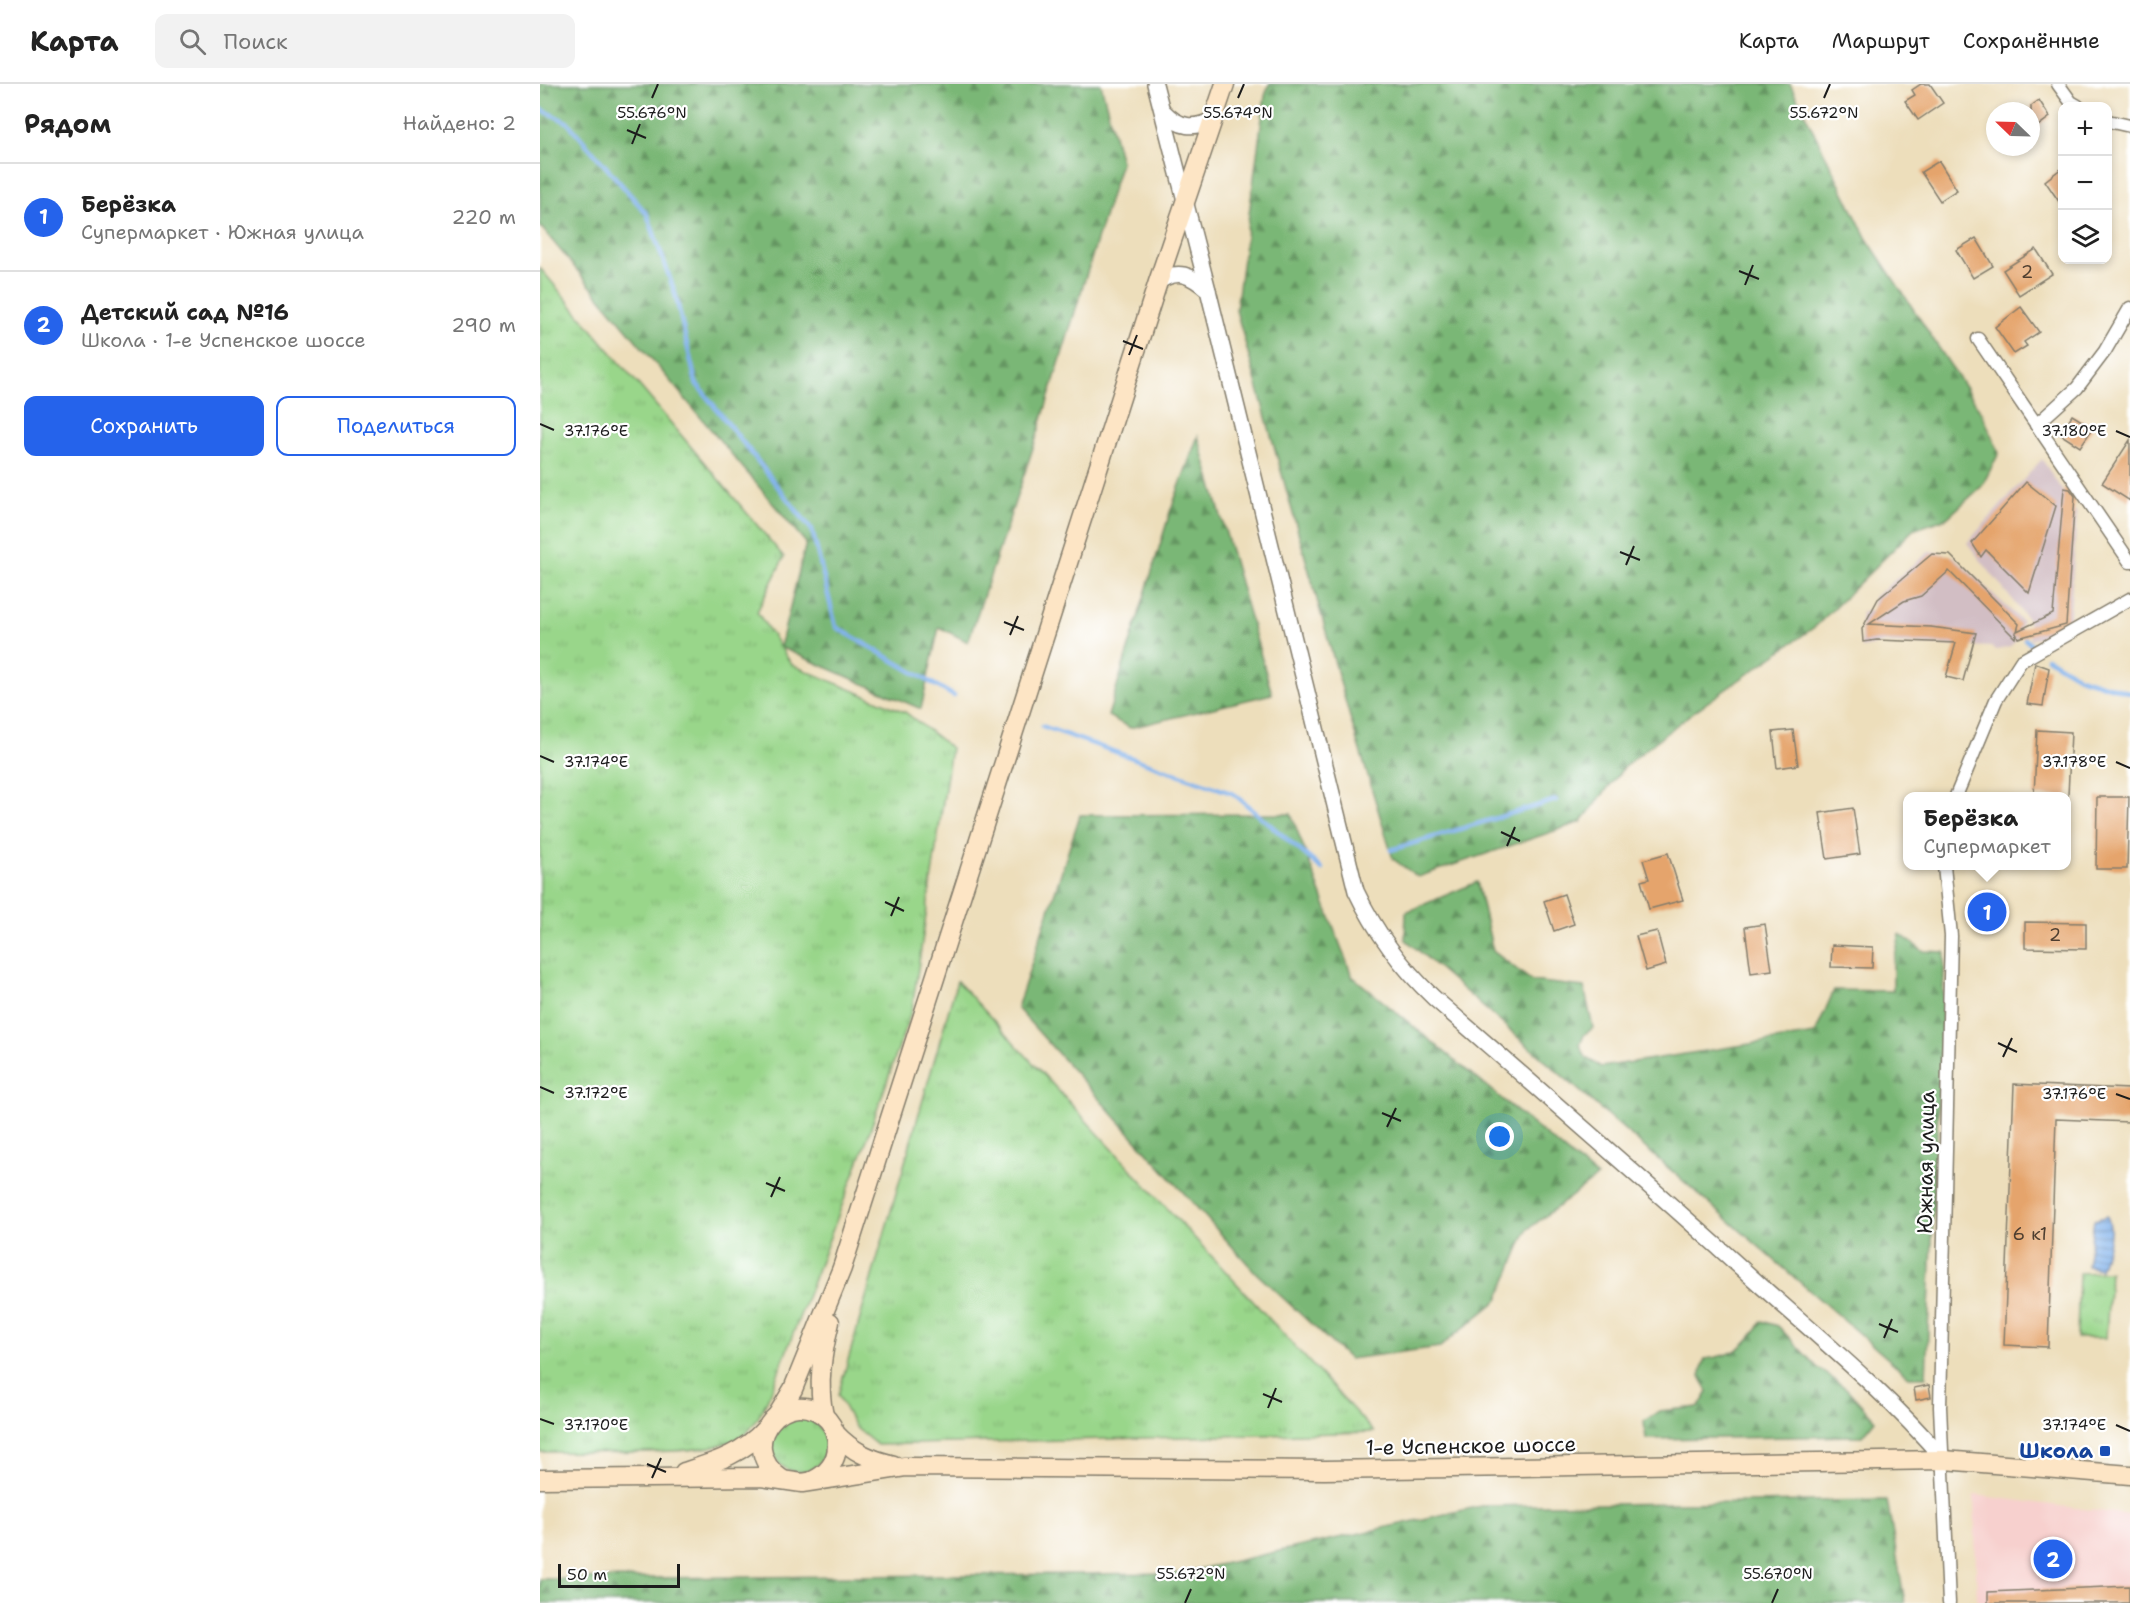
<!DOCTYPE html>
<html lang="ru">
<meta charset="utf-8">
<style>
:root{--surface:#fff;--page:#f2f2f2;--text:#222;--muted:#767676;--line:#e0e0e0;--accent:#2563eb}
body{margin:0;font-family:"Shantell Sans",sans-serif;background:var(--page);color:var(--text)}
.controls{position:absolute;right:18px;top:18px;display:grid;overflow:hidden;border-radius:12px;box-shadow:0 3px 9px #0003}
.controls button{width:54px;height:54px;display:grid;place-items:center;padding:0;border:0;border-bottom:2px solid var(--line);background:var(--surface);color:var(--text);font:30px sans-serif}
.compass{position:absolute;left:1446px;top:18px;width:54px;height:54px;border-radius:50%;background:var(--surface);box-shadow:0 3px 9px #0003;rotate:293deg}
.scale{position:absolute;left:18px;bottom:15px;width:122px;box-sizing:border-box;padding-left:6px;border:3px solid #1c1c1c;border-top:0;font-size:16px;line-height:21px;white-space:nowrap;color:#1c1c1c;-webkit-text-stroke:4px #fff;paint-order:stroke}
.you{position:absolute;left:960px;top:1053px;width:21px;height:21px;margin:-15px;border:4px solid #fff;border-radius:50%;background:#1a73e8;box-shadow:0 0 0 9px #1a73e833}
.badge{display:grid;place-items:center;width:39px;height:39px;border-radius:50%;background:var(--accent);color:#fff;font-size:20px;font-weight:700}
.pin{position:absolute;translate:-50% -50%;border:3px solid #fff;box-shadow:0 2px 6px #0006}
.popup{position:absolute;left:1363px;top:708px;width:168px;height:78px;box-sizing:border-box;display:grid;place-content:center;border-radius:12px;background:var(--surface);filter:drop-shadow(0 2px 4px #0005);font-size:20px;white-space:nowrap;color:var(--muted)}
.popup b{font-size:22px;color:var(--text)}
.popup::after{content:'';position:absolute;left:50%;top:100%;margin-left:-12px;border:12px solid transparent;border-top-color:var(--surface)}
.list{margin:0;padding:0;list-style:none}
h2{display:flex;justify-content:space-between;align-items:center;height:78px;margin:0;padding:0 24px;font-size:26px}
h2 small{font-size:20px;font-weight:400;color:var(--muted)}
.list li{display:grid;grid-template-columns:39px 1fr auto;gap:18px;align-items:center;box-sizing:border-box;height:108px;padding:0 24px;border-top:2px solid var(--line)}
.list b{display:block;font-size:22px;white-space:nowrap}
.list p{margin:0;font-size:20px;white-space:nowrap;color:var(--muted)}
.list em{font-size:20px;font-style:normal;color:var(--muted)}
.actions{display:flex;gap:12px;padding:18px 24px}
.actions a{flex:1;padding:14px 0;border:2px solid var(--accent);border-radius:12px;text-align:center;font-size:21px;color:var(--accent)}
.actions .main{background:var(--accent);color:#fff}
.icon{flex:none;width:33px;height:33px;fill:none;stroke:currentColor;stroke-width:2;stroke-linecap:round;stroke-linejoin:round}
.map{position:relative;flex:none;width:1590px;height:1519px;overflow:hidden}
header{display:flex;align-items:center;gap:36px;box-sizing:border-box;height:84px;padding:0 30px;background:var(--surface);border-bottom:2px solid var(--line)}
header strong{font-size:28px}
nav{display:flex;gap:33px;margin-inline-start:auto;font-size:21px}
.search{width:420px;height:54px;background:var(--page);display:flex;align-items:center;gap:15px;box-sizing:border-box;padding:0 21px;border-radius:12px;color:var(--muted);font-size:22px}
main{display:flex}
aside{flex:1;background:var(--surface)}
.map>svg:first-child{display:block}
.built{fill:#f7d0ce}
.industrial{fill:#d2bec4}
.grass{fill:url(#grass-tufts);stroke:#5a7953;stroke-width:1.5}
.forest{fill:url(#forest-firs);stroke:#4b6a49;stroke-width:1.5}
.water{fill:url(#water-rules);stroke:#4e6684;stroke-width:1.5}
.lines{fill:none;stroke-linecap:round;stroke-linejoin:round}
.stream{stroke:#7fb1eb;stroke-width:4.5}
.building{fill:#e5a46c}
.minor-casing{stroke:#847d6c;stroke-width:15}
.tertiary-casing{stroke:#847d6c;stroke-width:18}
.secondary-casing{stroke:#847d6c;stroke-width:21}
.minor{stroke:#fff;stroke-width:12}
.tertiary{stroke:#fff;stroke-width:15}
.secondary{stroke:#fde5c5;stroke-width:18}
.ticks{fill:none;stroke:#1c1c1c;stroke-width:2}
.transit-dot{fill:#1a4fb4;stroke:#fff;stroke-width:2}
.labels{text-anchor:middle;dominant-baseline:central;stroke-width:4.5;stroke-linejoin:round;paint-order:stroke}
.number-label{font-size:18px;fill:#4e3e30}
.street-label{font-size:21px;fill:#1c1c1c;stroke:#fff}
.transit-label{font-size:21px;font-weight:bold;fill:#164399;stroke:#fff;text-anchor:end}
.ticks-label{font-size:15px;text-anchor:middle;fill:#1c1c1c;stroke:#fff;stroke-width:4.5;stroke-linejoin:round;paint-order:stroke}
</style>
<header>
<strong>Карта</strong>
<div class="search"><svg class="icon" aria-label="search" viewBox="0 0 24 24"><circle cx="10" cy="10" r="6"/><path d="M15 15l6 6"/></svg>Поиск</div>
<nav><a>Карта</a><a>Маршрут</a><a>Сохранённые</a></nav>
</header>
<main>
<aside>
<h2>Рядом<small>Найдено: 2</small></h2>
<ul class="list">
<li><span class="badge">1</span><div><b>Берёзка</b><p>Супермаркет · Южная улица</p></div><em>220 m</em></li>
<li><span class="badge">2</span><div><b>Детский сад №16</b><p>Школа · 1-е Успенское шоссе</p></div><em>290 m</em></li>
</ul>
<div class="actions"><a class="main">Сохранить</a><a>Поделиться</a></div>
</aside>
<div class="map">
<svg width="1590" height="1519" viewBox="0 0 1590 1519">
<defs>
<pattern id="grass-tufts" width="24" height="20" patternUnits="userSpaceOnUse" patternTransform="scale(1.5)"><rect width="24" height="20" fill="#99d68a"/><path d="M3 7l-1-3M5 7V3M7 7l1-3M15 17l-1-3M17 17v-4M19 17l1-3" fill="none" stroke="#83b776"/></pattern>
<pattern id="forest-firs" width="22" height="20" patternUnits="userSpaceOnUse" patternTransform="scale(1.5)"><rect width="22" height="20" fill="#7ab776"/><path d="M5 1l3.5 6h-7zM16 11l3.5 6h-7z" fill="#639460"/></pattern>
<pattern id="water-rules" width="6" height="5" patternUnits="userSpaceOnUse" patternTransform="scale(1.5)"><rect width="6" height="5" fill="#7fb1eb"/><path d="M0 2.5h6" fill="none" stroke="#678fbe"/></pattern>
</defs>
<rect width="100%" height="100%" fill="#fff"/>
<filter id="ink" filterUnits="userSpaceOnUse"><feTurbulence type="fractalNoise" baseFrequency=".0167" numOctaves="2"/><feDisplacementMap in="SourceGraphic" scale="12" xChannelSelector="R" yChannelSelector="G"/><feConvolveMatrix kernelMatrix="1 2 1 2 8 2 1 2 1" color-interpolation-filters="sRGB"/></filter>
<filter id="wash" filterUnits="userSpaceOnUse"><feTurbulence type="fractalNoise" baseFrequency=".008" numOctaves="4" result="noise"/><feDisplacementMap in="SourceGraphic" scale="24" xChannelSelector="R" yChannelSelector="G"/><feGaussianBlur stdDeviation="1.35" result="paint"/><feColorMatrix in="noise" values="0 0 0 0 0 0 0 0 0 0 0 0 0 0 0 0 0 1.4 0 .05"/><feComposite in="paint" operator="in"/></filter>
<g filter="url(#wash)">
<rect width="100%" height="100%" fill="#eddebb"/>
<polygon class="built" points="1434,1411 1590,1431 1590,1519 1437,1519"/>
<g class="industrial">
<polygon points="1502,375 1537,430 1529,544 1490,556 1488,536 1427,459"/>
<polygon points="1390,467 1413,472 1482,537 1478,554 1470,563 1457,566 1451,563 1346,559 1321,564 1321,529 1332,526 1334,513"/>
</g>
<g class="grass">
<path d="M0 184 244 473 217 528 252 581 365 628 411 664 372 925 325 1061 231 1308C223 1324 215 1347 197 1355 159 1374 46 1367 0 1368Z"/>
<polygon points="417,897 834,1348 337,1361 315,1343 298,1311"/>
<polygon points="1570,1188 1566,1254 1537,1254 1539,1189"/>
<circle cx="259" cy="1361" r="27"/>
</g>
<g class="forest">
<polygon points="0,0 561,0 581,78 496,355 428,558 399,543 381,625 240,563 266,459 0,142"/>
<polygon points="729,0 1250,0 1327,155 1442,329 1459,369 1442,402 1407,434 1373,446 1276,542 1148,632 1085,682 1041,738 878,793 853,775 809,630 696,226 725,12"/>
<polygon points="658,352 732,610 590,644 568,632 630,428"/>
<polygon points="751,730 812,892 1057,1093 987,1146 958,1216 900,1263 809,1275 716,1189 477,924 540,731"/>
<polygon points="937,798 953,867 992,897 1044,903 1053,944 1044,951 1040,961 1046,974 1061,983 1275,950 1294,906 1353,907 1353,880 1360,850 1383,867 1405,868 1386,1293 1369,1293 865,855 866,828"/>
<path d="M1222 1237 1238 1242 1277 1283 1307 1305 1335 1336 1322 1352 1106 1355 1104 1337 1119 1327 1159 1323 1168 1308 1160 1292 1165 1275C1196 1271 1205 1264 1222 1237Z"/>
<polygon points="1347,1416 1365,1519 0,1519 0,1495 642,1489 941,1422"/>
</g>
<path class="water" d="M1567 1132C1575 1150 1566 1167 1560 1185L1547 1182 1554 1136Z"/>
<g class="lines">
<g class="stream">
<polyline points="0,25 27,38 107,130 135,209 156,299 272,446 296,543 414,612"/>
<polyline points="1485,555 1493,562"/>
<polyline points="1507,574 1539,593 1590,609"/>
<polyline points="502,642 694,710 782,785"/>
<polyline points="851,766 1016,716"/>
</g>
</g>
<g id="blocks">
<g class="building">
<polygon points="1381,0 1390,0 1403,19 1378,36 1365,17 1375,11 1372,6"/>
<polygon points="1499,16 1510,33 1491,47 1491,22"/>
<polygon points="1399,77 1417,106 1400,117 1381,88"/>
<polygon points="1522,84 1522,122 1505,97"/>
<polygon points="1436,154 1453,182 1433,194 1416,166"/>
<polygon points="1496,165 1512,190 1479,211 1463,186"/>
<polygon points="1481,223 1499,248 1484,258 1487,262 1474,270 1455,243"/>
<polygon points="1532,331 1553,344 1540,363 1520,350"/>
<polygon points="1590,356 1590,417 1562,399"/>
<polygon points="1486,398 1516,422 1489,509 1446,466 1441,473 1432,459"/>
<polygon points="1524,404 1530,405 1535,412 1526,541 1478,554 1476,549 1475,554 1409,487 1381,512 1364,517 1329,540 1391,543 1436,549 1423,597 1406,593 1416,559 1337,556 1323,558 1322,545 1338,515 1392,470 1410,471 1479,540 1477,547 1513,530"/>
<polygon points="1495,579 1509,584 1503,622 1487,620"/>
<polygon points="1253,646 1258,681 1237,684 1233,648"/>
<polygon points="1497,646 1531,648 1528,712 1494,712"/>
<polygon points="1557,713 1589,713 1587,785 1556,785"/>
<polygon points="1313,724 1320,770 1287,775 1280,729"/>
<polygon points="1128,769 1143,816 1109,825 1101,797 1109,795 1103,776"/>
<polygon points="1024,810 1034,840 1014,847 1004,817"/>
<polygon points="1436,817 1458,818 1457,839 1436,838"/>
<polygon points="1485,838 1546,839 1546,865 1485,864"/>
<polygon points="1225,840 1232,886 1211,889 1205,843"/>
<polygon points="1117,847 1126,881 1106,887 1096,852"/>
<polygon points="1292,861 1333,863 1332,884 1291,883"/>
<polygon points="1474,1000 1590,1005 1589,1038 1516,1035 1508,1263 1464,1261"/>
<polygon points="1389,1301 1391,1313 1376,1316 1374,1304"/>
<polygon points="1589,1502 1589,1519 1448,1519 1448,1508"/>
</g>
</g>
</g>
<g filter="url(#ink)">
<use href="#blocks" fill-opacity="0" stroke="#847d6c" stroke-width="1.5"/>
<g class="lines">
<defs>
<g id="minor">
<polyline points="1518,0 1531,18 1538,22"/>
<polyline points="1568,37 1590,42"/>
<polyline points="1438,255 1590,478"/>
<polyline points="1496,341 1537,304 1565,267 1590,224"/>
<polyline points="1416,712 1456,616 1481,577 1590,515"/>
<polyline points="1404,782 1411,852 1400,1323 1409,1519"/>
</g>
<g id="tertiary">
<path d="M615 0 668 206 816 807C836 849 860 882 894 914 1003 1009 1112 1103 1219 1200 1282 1256 1349 1311 1404 1376"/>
<path d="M623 27C639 44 654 46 674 35"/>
<path d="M618 198C638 184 651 191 668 206"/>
</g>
<g id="secondary">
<polyline points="238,1330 253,1305 302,1184 618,198 685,0"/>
<path d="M284 1332C277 1300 282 1270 290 1238"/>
<path d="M295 1349C313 1368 329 1375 354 1381"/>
<path d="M144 1388C175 1378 203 1370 225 1345"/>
<polyline points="0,1395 221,1393 262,1399 365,1383 785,1386 1404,1376 1590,1391"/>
<path d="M243 1396C189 1360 251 1295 288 1336 294 1343 297 1352 297 1361 297 1378 287 1390 272 1397"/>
</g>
</defs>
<use href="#minor" class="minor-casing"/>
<use href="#tertiary" class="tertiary-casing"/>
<use href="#secondary" class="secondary-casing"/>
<use href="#minor" class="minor"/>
<use href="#tertiary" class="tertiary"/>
<use href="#secondary" class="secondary"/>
</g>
</g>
<path class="ticks" d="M112 14 118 0M698 14 704 0M1284 14 1290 0M87 46 106 54M92 60 100 40M1199 187 1219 195M1205 201 1213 181M583 257 603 265M589 271 597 251M0 340 14 346M1576 347 1590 353M1080 468 1100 476M1086 481 1094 462M464 538 484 546M470 551 478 532M0 672 14 678M1576 678 1590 684M961 748 980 757M967 762 975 743M345 818 364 827M351 832 359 813M1458 959 1477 968M1463 973 1472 954M0 1003 14 1009M1576 1010 1590 1015M842 1029 861 1037M847 1043 856 1024M226 1099 245 1107M231 1113 240 1093M1339 1240 1358 1248M1344 1254 1352 1235M723 1310 742 1318M728 1324 736 1304M0 1335 14 1340M1576 1341 1590 1347M107 1380 126 1388M112 1394 121 1374M645 1519 651 1505M1232 1519 1238 1505"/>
<rect class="transit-dot" x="1559" y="1361" width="12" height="12" rx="3"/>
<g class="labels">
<g class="number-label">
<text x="1487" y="188">2</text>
<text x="1515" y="851">2</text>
<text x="1490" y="1150">6 к1</text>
</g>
<g class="street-label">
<text transform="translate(1386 1078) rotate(-89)">Южная улица</text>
<text transform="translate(931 1362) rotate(-1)">1-е Успенское шоссе</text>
</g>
<g class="transit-label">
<text x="1553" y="1367">Школа</text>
</g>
</g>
<g class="ticks-label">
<text x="698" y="34">55.674°N</text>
<text x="1284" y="34">55.672°N</text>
<text x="112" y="34">55.676°N</text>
<text x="56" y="352">37.176°E</text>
<text x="1534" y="352">37.180°E</text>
<text x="56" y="683">37.174°E</text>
<text x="1534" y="683">37.178°E</text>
<text x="56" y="1014">37.172°E</text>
<text x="1534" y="1015">37.176°E</text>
<text x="56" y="1346">37.170°E</text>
<text x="1534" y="1346">37.174°E</text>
<text x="651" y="1495">55.672°N</text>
<text x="1238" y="1495">55.670°N</text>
</g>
</svg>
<div class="controls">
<button>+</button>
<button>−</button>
<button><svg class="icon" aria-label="layers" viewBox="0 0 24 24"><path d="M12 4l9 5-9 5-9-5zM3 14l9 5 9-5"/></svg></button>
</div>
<svg class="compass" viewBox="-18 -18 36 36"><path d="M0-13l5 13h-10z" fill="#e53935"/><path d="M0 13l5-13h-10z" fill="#767676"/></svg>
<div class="scale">50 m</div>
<div class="you"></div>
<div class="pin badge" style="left:1447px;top:828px">1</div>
<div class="popup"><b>Берёзка</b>Супермаркет</div>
<div class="pin badge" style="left:1513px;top:1475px">2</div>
</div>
</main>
